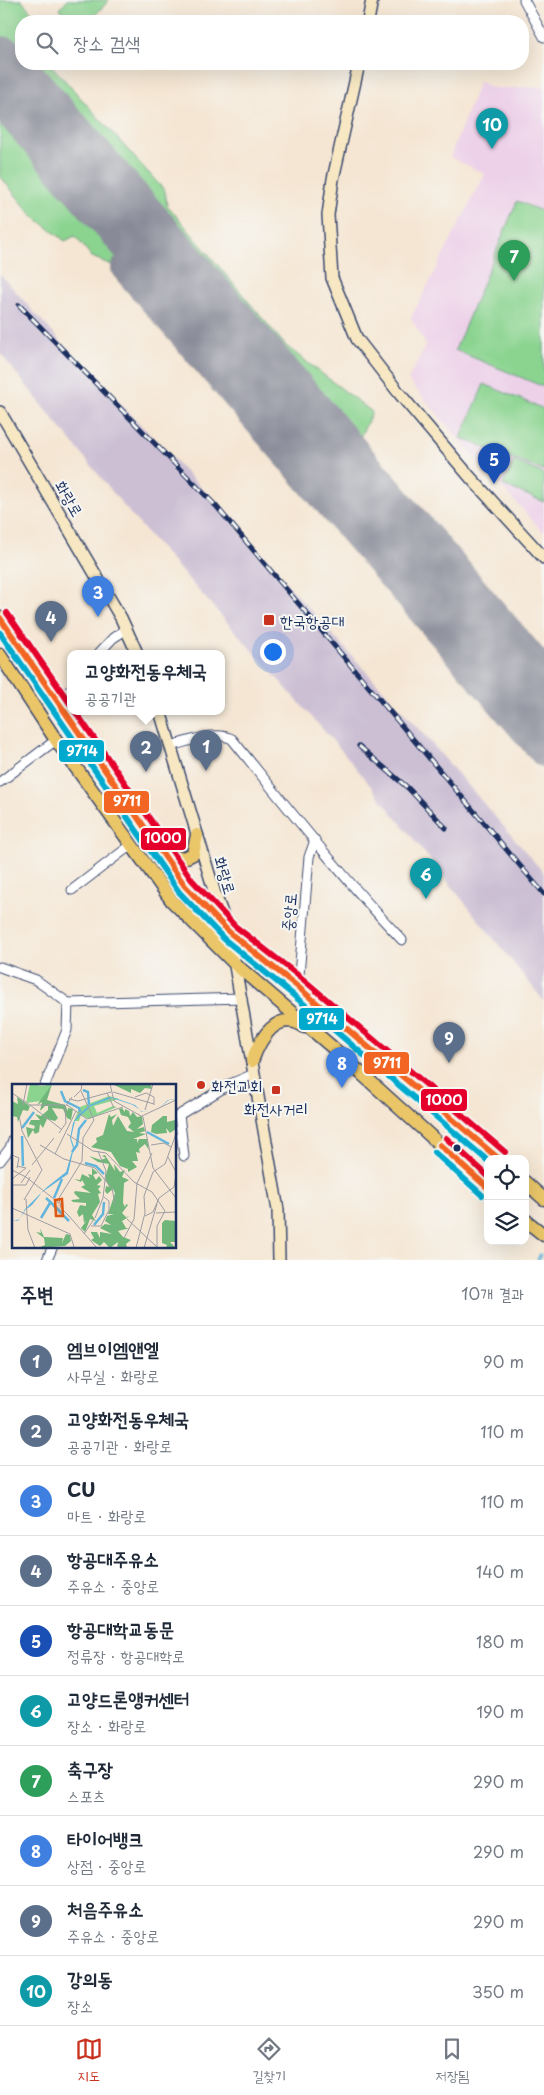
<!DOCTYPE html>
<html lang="ko">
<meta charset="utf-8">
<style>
:root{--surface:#fff;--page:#f6f6f7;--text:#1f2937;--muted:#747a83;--line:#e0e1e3;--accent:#c8321e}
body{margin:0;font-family:"Playpen Sans","Poor Story",sans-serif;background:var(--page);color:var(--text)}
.controls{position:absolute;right:15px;bottom:15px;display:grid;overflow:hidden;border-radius:10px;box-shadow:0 5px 20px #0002}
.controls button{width:45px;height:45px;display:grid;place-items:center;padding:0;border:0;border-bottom:1px solid var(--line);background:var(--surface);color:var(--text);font:25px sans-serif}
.you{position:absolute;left:272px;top:651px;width:18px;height:18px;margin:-12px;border:4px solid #fff;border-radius:50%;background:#1a73e8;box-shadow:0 0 0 8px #1a73e833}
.badge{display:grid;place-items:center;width:32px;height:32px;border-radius:50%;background:var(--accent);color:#fff;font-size:16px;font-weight:700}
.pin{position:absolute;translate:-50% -41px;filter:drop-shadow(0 1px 2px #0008)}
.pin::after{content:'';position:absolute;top:26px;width:18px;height:15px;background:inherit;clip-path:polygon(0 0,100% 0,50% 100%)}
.popup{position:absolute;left:67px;top:650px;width:158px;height:65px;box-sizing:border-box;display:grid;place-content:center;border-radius:10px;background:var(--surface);filter:drop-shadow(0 1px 4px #0005);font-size:16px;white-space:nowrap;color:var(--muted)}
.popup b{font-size:19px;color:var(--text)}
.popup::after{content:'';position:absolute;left:50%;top:100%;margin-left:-10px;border:10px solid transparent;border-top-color:var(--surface)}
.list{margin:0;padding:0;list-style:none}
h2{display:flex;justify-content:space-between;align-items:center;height:65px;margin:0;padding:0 20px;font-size:21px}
h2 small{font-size:16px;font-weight:400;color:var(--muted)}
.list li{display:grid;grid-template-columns:32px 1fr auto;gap:15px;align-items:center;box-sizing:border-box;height:70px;padding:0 20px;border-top:1px solid var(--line)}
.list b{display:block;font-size:19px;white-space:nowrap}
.list p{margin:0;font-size:16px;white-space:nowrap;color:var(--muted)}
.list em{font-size:16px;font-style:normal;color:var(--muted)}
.icon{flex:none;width:28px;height:28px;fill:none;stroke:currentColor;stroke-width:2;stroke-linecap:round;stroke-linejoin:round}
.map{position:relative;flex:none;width:544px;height:1260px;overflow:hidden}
.search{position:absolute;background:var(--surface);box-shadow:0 5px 20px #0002;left:15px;right:15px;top:15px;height:55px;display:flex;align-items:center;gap:12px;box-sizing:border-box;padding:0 18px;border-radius:20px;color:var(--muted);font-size:19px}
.sheet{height:765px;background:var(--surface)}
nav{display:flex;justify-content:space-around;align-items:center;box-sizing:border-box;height:70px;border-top:1px solid var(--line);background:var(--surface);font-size:14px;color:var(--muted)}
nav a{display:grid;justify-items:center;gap:2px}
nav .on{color:var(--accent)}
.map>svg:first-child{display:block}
.built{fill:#edd1e9}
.industrial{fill:#ccbfd4}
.green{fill:#8bd490;stroke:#538277}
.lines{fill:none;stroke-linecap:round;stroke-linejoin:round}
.stream{stroke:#61b5dd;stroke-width:3}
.taxiway{stroke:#888a98;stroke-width:28}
.runway{stroke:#888a98;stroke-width:70}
.street-casing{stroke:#3c4a70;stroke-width:11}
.secondary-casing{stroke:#3c4a70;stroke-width:14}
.primary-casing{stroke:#3c4a70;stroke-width:15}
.street{stroke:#fff;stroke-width:9}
.secondary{stroke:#f7e8c3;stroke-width:11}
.primary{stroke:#eac669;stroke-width:12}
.rail-casing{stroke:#1b2f5e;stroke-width:5}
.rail{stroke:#f6f6f2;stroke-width:3;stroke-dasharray:9;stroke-linecap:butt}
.bus-1-casing{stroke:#f6f6f2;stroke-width:10}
.bus-2-casing{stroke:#f6f6f2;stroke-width:10}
.bus-3-casing{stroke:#f6f6f2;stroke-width:10}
.bus-1{stroke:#f26522;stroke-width:6}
.bus-2{stroke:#00a9ce;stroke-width:6}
.bus-3{stroke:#e4002b;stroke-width:6}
.poi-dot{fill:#c8321e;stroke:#f6f6f2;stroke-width:2}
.bus-dot{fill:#1b2f5e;stroke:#f6f6f2;stroke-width:2}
.labels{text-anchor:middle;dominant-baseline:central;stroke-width:4;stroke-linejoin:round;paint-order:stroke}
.street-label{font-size:16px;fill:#1b2f5e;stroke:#f6f6f2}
.poi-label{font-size:16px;fill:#1b2f5e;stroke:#f6f6f2;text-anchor:start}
.inset-river{fill:none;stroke:#61b5dd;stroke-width:2.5}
.inset-road{fill:none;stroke:#9e9da4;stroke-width:1}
.view{fill:#de5710;fill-opacity:0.15;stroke:#de5710;stroke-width:2.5}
.inset-edge{fill:none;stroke:#1b2f5e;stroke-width:2.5}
.line-badge{stroke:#f6f6f2;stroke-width:2}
.badge-label{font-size:14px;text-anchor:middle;font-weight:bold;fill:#fff}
</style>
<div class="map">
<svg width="544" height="1260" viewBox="0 0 544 1260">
<rect width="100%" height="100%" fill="#f6f6f2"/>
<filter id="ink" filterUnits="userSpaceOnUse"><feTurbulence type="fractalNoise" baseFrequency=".02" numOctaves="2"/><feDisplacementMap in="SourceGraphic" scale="10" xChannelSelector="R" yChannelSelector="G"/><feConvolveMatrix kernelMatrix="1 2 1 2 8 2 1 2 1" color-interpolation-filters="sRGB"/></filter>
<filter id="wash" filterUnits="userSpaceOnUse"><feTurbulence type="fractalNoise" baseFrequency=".0096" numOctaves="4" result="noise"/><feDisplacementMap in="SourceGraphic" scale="20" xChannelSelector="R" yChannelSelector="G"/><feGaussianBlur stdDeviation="1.12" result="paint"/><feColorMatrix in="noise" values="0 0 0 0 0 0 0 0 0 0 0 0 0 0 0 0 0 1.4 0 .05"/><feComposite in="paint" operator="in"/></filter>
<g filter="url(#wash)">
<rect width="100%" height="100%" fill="#f5e6d3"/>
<polygon class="built" points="479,82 495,88 544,87 544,533 486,470 408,380 426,345 411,318 485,174 450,157"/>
<polygon class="industrial" points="0,274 60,341 210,497 321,622 426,737 544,873 544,1001 344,753 132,516 0,353"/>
<g class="green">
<polygon points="0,0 21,0 39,20 21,21 21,64 50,64 165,191 167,205 286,346 372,412 358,442 349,450 0,44"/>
<polygon points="67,0 109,0 90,21 73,21 59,9"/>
<polygon points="0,90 149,263 137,269 127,258 114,266 92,257 75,236 65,241 32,215 0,176"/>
<polygon points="517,201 544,212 544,387 455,350"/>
<polygon points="484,384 544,409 544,471 461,438"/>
<polygon points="514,461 544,474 544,502 503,485"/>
</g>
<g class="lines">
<polyline class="stream" points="538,1260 540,1255"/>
<g class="taxiway">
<polyline points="125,268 544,753"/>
<polyline points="152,300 153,284 162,268 159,255"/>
<polyline points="335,510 359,488"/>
</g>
<polyline class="runway" points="0,71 181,279 544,704"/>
</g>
</g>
<g filter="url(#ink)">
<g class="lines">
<defs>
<g id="street">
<polyline points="524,0 544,37"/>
<polyline points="99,653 113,638 127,629"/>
<polyline points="57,702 71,689"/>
<path d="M170 746C188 742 215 730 232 739 287 807 342 877 402 940"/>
<polyline points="0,782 56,740"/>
<polyline points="72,890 131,845"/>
<polyline points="0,967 36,980 68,1003"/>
<polyline points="298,987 309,857 315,840"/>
<polyline points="68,1003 242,998"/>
<polyline points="45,1085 67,1030 68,1003"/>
<polyline points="184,1156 179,1115 230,1084 254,1074"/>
<polyline points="0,1161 10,1148 14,1138"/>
<polyline points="47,1260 53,1246"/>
</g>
<g id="secondary">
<polyline points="368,21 372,0"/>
<polyline points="359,64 333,179 328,215 332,278 357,339 399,393 470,477 544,558"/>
<polyline points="0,412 121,618 137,653"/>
<polyline points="160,711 216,897 229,932 278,1210 279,1260"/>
</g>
<g id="primary">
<polyline points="0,618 185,886 229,932 298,987 499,1159"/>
<polyline points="0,655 56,740 172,901 235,964 332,1047 488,1188"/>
<path d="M162 851C174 857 181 861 193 854L197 835"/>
<path d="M252 1061C260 1039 277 1008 305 1027"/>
<polyline points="525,1182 544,1199"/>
<polyline points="525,1220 544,1235"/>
</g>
</defs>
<use href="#street" class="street-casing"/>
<use href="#secondary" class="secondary-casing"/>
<use href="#primary" class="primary-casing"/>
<use href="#street" class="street"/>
<use href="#secondary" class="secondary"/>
<use href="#primary" class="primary"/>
<defs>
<g id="rail">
<polyline points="19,305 216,506 544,894"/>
<polyline points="359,746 408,788 446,828"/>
</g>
</defs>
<use href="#rail" class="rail-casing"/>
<use href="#rail" class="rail"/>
<defs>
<g id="bus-1">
<polyline points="0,618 185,886 229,932 298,987 499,1159"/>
<polyline points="440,1145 488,1188"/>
</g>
<g id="bus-2">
<polyline points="0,633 179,892 224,939 292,994 488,1161"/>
<polyline points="434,1152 482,1195"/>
</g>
<g id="bus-3">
<polyline points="7,613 71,705"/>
<polyline points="75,711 192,880 235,926 304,980 505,1152"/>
<polyline points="446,1138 488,1176"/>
</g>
</defs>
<use href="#bus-1" class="bus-1-casing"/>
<use href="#bus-2" class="bus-2-casing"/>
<use href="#bus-3" class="bus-3-casing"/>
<use href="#bus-1" class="bus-1"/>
<use href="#bus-2" class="bus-2"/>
<use href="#bus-3" class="bus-3"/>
</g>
</g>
<g class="poi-dot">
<rect x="263" y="614" width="12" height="12" rx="2.5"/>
<circle cx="201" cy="1085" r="5"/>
<rect x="271" y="1085" width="10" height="10" rx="2.5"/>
</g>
<circle class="bus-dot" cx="457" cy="1148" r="4.5"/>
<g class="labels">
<g class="street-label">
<text transform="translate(70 498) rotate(60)">화랑로</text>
<text transform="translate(226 875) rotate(73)">화랑로</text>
<text transform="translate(288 912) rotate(-85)">중앙로</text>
</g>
<g class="poi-label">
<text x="280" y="620">한국항공대</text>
<text x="211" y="1085">화전교회</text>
<text x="276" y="1108" text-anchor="middle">화전사거리</text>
</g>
</g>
<g transform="translate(12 1084)">
<rect width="164" height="164" fill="#f5e6d3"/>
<path d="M18 0 30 2 40 0 29 17 14 19ZM97 12 107 15 82 22 85 29 101 22 105 23 77 35 69 31 67 37H62L68 23Z" fill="#8bd490"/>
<path d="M40 0 35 16 53 21 56 27V24L61 25 59 36 55 34 51 25 40 24 46 34 43 37 35 35 31 44 28 40 27 48 23 50 21 46 16 54 14 43 22 45 23 42 17 40 19 36H28L23 30 29 32 36 26V22H33L28 27 30 18 25 21ZM100 0H139L140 5 133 4 128 9 119 5V9ZM5 13 18 22 16 27 11 26 6 38 5 33 0 32V17L6 20ZM110 24 113 28V25L117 27 118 32 121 28 125 33 130 32 131 40 125 45 132 43 133 47 127 49 134 50 121 55H125V59L127 55H135L137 66 133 60 127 65 128 69 124 68 126 77H120L125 83 116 88V85L108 82 99 68 79 63 85 58 84 54 91 51 97 30 99 33 105 30 100 36 101 42 106 32 115 47 122 48 116 43 119 39 116 33 109 31 107 25ZM164 30V45L158 49 154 44 155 49 144 50 139 48 140 41 151 32H155V38L163 36ZM93 71 103 87 102 80 108 88 113 86 110 93 117 96 112 99 111 119 113 123 114 120 116 121 110 129 115 134V133L117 132 115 134 110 137 114 144H118L106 147 111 153 119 156 114 160 115 163 105 164 106 158 98 164 92 158 88 162 79 156 82 154 79 149 80 144 79 148H85L88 154V148L100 150 88 144 93 140 99 141 93 137 95 132 102 130H96L103 109 101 105 95 110 93 107 94 102 97 103 93 94 97 80 86 78 77 72 89 76 94 74 90 72ZM80 84 86 89 81 91 84 96 87 92 90 96 85 101 89 102 86 105 89 109 86 110 88 118 80 131 84 137 78 135 73 148 69 144 75 136 72 139 71 130 67 133 65 128 68 121 74 122V119L61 118 59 116 68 115 62 109 63 107 79 109 69 103 73 101 70 96 69 98 62 95 68 96 70 90 78 94 76 90 80 91ZM153 136 164 137V158H158L164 164H154L155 161 150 159V139ZM28 144 32 153 51 154 50 159 54 150 58 151 59 157 53 162 26 164 33 161 32 154 24 148 29 149Z" fill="#70b67a"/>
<path d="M97 13 103 14 123 21 130 28 145 26 156 16 161 15H164L157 16 145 26 131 28 121 21 100 14 79 22 63 37 59 54 62 63 56 90 29 109 28 111 20 121 16 124 14 125 8 135 4 137 9 136 0 137 8 135 13 125 35 103 54 88 61 64 58 54 61 39 66 31 78 21Z" fill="#61b5dd"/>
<path class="inset-river" d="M71 6 76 8 77 21M49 7 53 17 67 24 68 28M10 44 22 28M135 48 157 60M10 52 11 82M60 68 65 61 67 45 74 36M73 79 84 82 92 90M34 114 49 128M42 114 50 95M41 121 57 137M29 134 38 119M82 141 91 130 92 118"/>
<path class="inset-road" d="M98 0 102 17 131 33 141 84 164 114M101 8 142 20M0 9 18 21H53M95 9 102 24M62 13 69 6 70 0M123 13 134 9 142 13V21M57 15 66 17 99 8M11 21 15 0M18 21 49 45M55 21 75 35 111 23M133 26 141 0M7 31 10 47 30 86 12 116M130 32 164 16M47 49 54 39 53 23 60 13M55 50 81 67 94 69 122 98 140 108 153 127M28 61 52 75 83 84 99 103M139 61 152 59 159 63M43 70 64 27M0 71 7 74 5 84M156 73 164 88M20 81 42 54M0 86 14 93 47 119M141 88 153 80 164 50M0 95 14 84 5 82M9 99 18 86M0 101H14L18 93M100 104 103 120M14 115 16 146 23 164M0 124 58 150 62 163M144 129 164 128M56 131 49 124 47 114 70 77 71 54 82 36 69 7M56 131 85 164M133 132 141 128 147 114 162 103 164 91M83 134 91 114 94 87 86 67M115 135 146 164M79 142H89L97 126V117L92 113M72 150 82 135M112 154 122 135 125 99 140 69M145 163V142L153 127M124 164 133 129 132 112 141 88M132 164 145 120"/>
<path class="view" d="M50 115 51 132H44L43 116Z"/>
<rect width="164" height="164" class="inset-edge"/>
</g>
<g class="line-badge">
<rect x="58" y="739" width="47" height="24" rx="5" fill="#00a9ce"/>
<rect x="103" y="790" width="47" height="24" rx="5" fill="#f26522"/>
<rect x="140" y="827" width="47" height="24" rx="5" fill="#e4002b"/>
<rect x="298" y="1007" width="47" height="24" rx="5" fill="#00a9ce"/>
<rect x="363" y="1051" width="47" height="24" rx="5" fill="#f26522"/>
<rect x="420" y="1088" width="48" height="24" rx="5" fill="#e4002b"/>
</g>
<g class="badge-label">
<text x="82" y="756">9714</text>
<text x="127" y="806">9711</text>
<text x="163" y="843">1000</text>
<text x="322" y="1024">9714</text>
<text x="387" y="1068">9711</text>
<text x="444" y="1105">1000</text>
</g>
</svg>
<div class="controls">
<button><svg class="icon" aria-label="locate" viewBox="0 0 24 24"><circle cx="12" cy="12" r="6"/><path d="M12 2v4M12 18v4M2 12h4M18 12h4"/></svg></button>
<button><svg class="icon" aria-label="layers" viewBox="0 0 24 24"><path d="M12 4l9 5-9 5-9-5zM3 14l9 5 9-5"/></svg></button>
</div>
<div class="you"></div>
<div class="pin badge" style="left:206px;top:771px;background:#5c6f8a">1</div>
<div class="pin badge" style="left:146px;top:772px;background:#5c6f8a">2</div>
<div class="popup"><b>고양화전동우체국</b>공공기관</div>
<div class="pin badge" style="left:98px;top:617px;background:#3f7fe0">3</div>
<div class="pin badge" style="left:51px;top:642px;background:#5c6f8a">4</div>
<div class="pin badge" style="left:494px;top:484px;background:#1a4fb4">5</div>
<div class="pin badge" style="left:426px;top:899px;background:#0f9aa8">6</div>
<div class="pin badge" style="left:514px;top:281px;background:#2e9e5b">7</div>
<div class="pin badge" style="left:342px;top:1088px;background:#3f7fe0">8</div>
<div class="pin badge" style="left:449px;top:1063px;background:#5c6f8a">9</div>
<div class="pin badge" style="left:492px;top:149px;background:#0f9aa8">10</div>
<div class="search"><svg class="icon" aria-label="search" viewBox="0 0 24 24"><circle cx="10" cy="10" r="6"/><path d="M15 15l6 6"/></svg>장소 검색</div>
</div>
<section class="sheet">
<h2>주변<small>10개 결과</small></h2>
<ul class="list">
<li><span class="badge" style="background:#5c6f8a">1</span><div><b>엠브이엠앤엘</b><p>사무실 · 화랑로</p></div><em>90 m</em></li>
<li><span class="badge" style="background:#5c6f8a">2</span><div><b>고양화전동우체국</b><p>공공기관 · 화랑로</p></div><em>110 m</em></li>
<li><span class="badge" style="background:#3f7fe0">3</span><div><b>CU</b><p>마트 · 화랑로</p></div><em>110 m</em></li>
<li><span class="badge" style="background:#5c6f8a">4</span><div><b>항공대주유소</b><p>주유소 · 중앙로</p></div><em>140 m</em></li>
<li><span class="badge" style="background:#1a4fb4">5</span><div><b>항공대학교동문</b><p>정류장 · 항공대학로</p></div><em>180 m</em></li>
<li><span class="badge" style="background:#0f9aa8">6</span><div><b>고양드론앵커센터</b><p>장소 · 화랑로</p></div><em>190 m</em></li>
<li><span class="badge" style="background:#2e9e5b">7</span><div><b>축구장</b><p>스포츠</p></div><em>290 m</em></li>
<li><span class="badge" style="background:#3f7fe0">8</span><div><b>타이어뱅크</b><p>상점 · 중앙로</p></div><em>290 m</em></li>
<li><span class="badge" style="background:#5c6f8a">9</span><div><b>처음주유소</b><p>주유소 · 중앙로</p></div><em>290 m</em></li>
<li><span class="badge" style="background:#0f9aa8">10</span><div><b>강의동</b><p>장소</p></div><em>350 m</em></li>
</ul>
</section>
<nav>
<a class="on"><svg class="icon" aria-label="map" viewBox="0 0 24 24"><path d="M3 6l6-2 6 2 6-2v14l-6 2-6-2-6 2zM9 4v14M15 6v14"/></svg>지도</a>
<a><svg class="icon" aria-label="directions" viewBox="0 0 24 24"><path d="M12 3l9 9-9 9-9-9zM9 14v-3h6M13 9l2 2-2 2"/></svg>길찾기</a>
<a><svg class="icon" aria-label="saved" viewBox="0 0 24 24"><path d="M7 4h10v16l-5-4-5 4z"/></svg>저장됨</a>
</nav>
